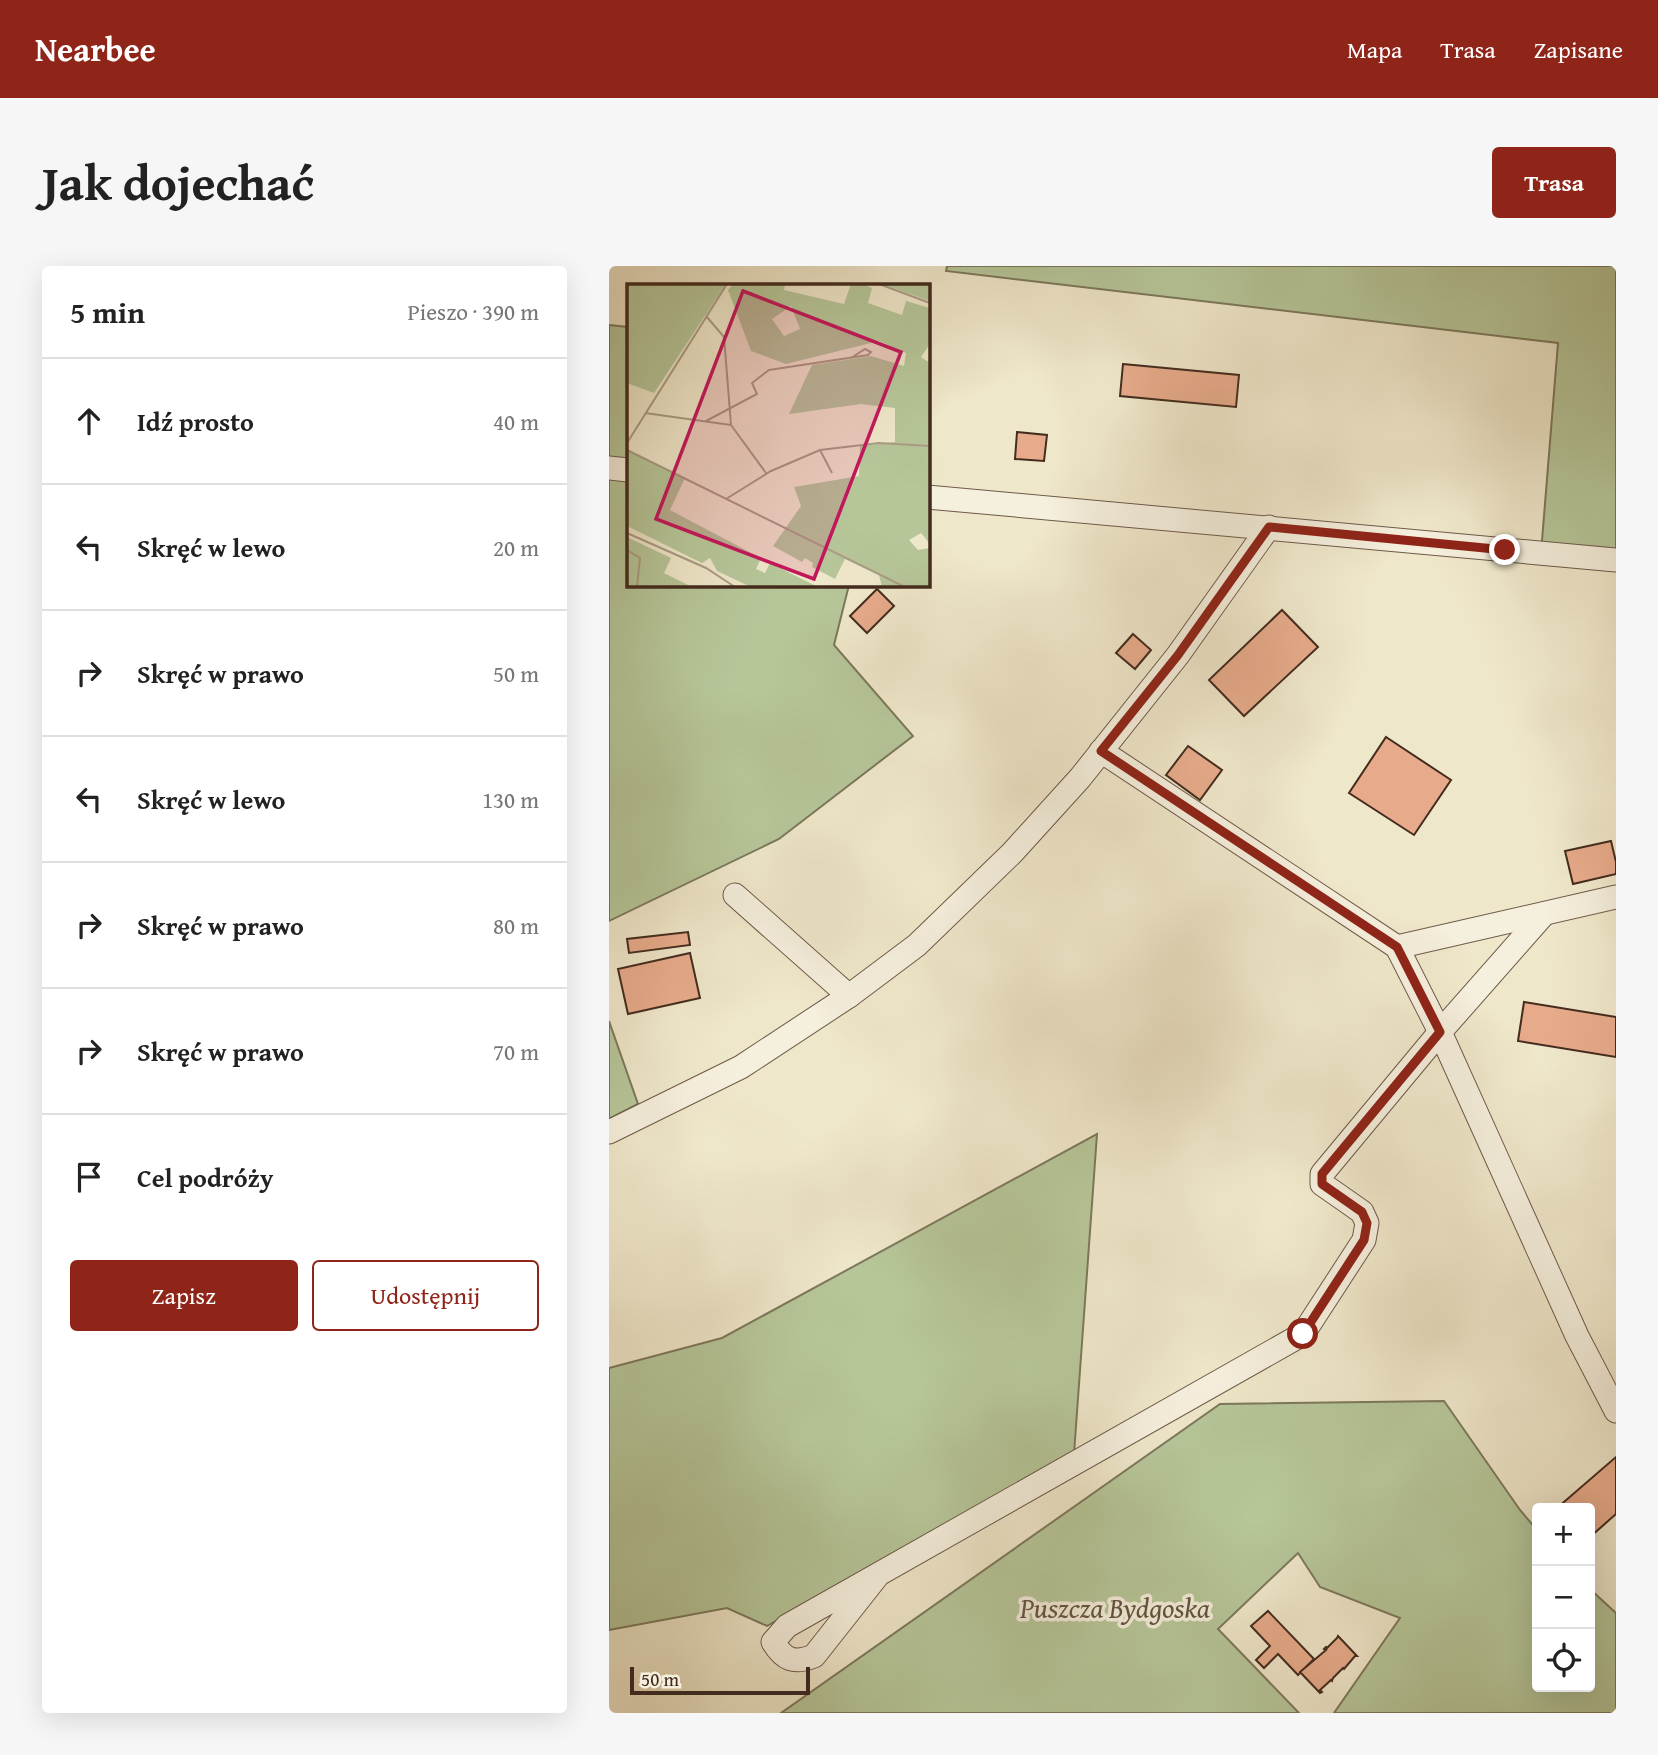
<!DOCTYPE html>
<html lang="pl">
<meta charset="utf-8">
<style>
:root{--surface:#fff;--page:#f6f6f6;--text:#222;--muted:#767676;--line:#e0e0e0;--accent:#8f2418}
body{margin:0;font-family:"Gentium Book Plus",serif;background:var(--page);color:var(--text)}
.controls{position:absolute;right:21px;bottom:21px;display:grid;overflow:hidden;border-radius:7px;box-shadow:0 7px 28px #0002}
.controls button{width:63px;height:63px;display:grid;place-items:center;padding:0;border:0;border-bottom:2px solid var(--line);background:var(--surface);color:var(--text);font:35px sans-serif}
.scale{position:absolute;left:21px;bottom:18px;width:180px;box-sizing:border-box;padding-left:7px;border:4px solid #432b1e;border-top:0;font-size:19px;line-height:24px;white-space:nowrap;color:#432b1e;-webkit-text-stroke:5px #f5efdd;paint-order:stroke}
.stop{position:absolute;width:21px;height:21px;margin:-16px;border:5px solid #8f2418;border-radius:50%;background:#fff}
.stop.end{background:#8f2418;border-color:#fff;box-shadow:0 2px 7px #0008}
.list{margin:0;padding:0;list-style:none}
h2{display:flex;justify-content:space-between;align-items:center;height:91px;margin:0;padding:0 28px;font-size:30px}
h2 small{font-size:23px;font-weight:400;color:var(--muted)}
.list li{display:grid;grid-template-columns:46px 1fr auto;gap:21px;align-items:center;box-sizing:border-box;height:126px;padding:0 28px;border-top:2px solid var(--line)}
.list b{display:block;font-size:26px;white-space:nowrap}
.list em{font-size:23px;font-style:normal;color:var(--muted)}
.actions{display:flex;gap:14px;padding:21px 28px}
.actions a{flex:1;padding:16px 0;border:2px solid var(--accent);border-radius:7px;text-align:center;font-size:24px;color:var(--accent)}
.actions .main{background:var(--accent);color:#fff}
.icon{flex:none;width:38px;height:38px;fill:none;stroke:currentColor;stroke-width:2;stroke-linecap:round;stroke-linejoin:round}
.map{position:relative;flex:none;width:1007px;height:1447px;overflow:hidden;border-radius:7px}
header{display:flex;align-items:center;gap:42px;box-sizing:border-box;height:98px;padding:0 35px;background:var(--accent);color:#fff}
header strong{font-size:33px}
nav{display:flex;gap:38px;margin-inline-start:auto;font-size:24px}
.intro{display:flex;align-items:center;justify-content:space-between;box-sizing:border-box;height:168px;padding:0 42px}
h1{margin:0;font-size:49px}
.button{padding:18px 32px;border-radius:7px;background:var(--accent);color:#fff;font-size:24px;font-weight:700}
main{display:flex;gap:42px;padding:0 42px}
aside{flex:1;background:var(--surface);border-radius:7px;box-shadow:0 7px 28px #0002}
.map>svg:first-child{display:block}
.green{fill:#b6c699;stroke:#7c785c;stroke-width:2}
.building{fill:#e7ab8b;stroke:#432b1e;stroke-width:2}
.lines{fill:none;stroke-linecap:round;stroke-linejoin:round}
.minor-casing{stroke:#6e5a49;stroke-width:25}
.minor{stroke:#f5efdd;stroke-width:23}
.route{stroke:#8f2418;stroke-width:9}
.labels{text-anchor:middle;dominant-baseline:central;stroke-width:7;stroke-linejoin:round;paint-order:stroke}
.park-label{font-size:28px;font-style:italic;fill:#60523d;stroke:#f5efdd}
.inset-road{fill:none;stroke:#aa9c85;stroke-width:2}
.view{fill:#c2185b;fill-opacity:0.15;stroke:#c2185b;stroke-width:3.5}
.inset-edge{fill:none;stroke:#432b1e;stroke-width:3.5}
</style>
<header>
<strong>Nearbee</strong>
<nav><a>Mapa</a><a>Trasa</a><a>Zapisane</a></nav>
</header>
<div class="intro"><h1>Jak dojechać</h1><a class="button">Trasa</a></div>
<main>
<aside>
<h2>5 min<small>Pieszo · 390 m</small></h2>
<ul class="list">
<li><svg class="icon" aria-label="ahead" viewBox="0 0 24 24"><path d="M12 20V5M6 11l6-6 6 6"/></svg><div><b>Idź prosto</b></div><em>40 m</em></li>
<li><svg class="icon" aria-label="left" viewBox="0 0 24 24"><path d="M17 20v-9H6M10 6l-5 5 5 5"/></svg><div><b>Skręć w lewo</b></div><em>20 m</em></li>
<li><svg class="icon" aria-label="right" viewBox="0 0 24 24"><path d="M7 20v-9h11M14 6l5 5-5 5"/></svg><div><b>Skręć w prawo</b></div><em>50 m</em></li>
<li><svg class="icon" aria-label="left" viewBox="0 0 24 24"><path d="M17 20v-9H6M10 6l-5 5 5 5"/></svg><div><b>Skręć w lewo</b></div><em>130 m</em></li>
<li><svg class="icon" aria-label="right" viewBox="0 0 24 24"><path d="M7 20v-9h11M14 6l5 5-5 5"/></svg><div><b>Skręć w prawo</b></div><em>80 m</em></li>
<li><svg class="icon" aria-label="right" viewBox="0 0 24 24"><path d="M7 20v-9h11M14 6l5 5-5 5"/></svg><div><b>Skręć w prawo</b></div><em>70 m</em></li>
<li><svg class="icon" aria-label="arrive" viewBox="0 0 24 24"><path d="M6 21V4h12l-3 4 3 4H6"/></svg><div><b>Cel podróży</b></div></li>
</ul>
<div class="actions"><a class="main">Zapisz</a><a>Udostępnij</a></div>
</aside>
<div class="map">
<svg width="1007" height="1447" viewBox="0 0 1007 1447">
<rect width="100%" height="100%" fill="#efe7ca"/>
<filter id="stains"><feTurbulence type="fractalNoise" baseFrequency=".00286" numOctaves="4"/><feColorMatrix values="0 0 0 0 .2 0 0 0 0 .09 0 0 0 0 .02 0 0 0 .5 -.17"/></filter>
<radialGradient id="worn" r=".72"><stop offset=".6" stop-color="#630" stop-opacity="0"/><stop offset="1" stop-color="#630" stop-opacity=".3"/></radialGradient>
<g class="green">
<polygon points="338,0 1007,0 1007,294 932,287 949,77 337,5"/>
<polygon points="0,59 19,61 19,318 240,319 225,379 304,470 170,573 0,655"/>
<polygon points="0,755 29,838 0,853"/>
<polygon points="488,868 465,1188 158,1360 118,1342 0,1364 0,1102 113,1072"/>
<polygon points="835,1135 911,1244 928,1264 928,1421 981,1421 981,1323 1007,1347 1007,1447 725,1447 791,1352 711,1321 689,1287 609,1363 690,1447 172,1447 611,1138"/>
</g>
<g class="building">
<polygon points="514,98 630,109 627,141 511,130"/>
<polygon points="408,166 438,169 435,195 406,193"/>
<polygon points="268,323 285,340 258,367 241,350"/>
<polygon points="673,344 709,381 635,450 600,414"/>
<polygon points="524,368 542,384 526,403 507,387"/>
<polygon points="777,471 842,514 805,569 740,527"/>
<polygon points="579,480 613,504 591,534 557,509"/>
<polygon points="1002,575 1007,596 1007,608 964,618 956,585"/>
<polygon points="79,666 81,679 20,687 18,673"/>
<polygon points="81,687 91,732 19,748 9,703"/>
<polygon points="915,736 1007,751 1007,791 909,775"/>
<polygon points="1007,1191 1007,1248 981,1271 981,1242 948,1242"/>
<polygon points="659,1345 705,1393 689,1409 669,1388 655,1402 647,1394 661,1380 642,1360"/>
<polygon points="729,1370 748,1390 746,1390 735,1403 734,1402 724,1412 723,1415 722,1414 711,1424 713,1426 711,1427 691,1406 717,1384 715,1383 717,1381 718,1382 728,1372"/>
</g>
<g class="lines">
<defs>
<g id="minor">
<polyline points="0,202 19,204"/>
<polyline points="318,231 1007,294"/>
<polyline points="492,485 788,681 831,766 968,1070 1007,1145"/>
<polyline points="126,629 240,730"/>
<polyline points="788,681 1007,631"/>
<polyline points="0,866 132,801 240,730 308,679 403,587 471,512 569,389 660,261"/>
<path d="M269 1309 205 1390C185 1398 175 1394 164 1376L178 1360 694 1068 755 974 758 957 753 946 713 918V908L831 766 935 648"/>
</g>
</defs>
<use href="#minor" class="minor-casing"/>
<use href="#minor" class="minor"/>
</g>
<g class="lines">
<polyline class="route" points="694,1068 755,974 758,957 753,946 713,918 713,908 831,766 788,681 492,485 569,389 660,261 896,284"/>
</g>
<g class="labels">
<g class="park-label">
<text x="506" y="1341">Puszcza Bydgoska</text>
</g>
</g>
<g transform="translate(18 18)">
<rect width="303" height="303" fill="#efe7ca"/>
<path d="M0 0H99L27 109 0 99ZM106 0H158L157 6 217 20 224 0H235L245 4 241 19 275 31 279 17 303 24V60L294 73 303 79V260L294 249 282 256 291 266 303 264V303H255L252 291 218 275 208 295 185 283 186 279 178 274 175 278 146 262 174 222 167 203 232 192 233 162 268 158V124L234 120 162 130 185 81 244 72 277 82 279 69 252 57 159 80 124 67 101 6ZM164 22 173 45 157 52 145 35ZM255 0H303V17ZM0 166 58 194 43 226 134 274 129 285 138 289 143 279 191 303H124L90 287 83 274 75 279 0 242ZM0 253 44 274 37 289 65 303H0Z" fill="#b6c699" fill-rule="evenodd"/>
<path class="inset-road" d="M252 0 303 19M79 32 97 53 104 141 139 189M18 129 104 141M79 137 130 110 125 99 142 86 241 71 244 68 238 65 224 74M0 159 100 0M0 166 278 303M193 166 205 189M99 215 144 187 193 166 252 159 303 162M0 249 79 284 108 303M0 266 13 274 10 303"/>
<path class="view" d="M116 7 274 68 187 295 29 235Z"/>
<rect width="303" height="303" class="inset-edge"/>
</g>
<rect width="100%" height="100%" filter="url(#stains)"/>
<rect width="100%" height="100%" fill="url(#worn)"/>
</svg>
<div class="controls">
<button>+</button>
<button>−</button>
<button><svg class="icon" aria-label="locate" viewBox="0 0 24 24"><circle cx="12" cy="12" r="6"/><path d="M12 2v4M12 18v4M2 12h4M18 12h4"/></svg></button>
</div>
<div class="scale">50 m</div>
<div class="stop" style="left:694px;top:1068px"></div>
<div class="stop end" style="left:896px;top:284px"></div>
</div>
</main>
